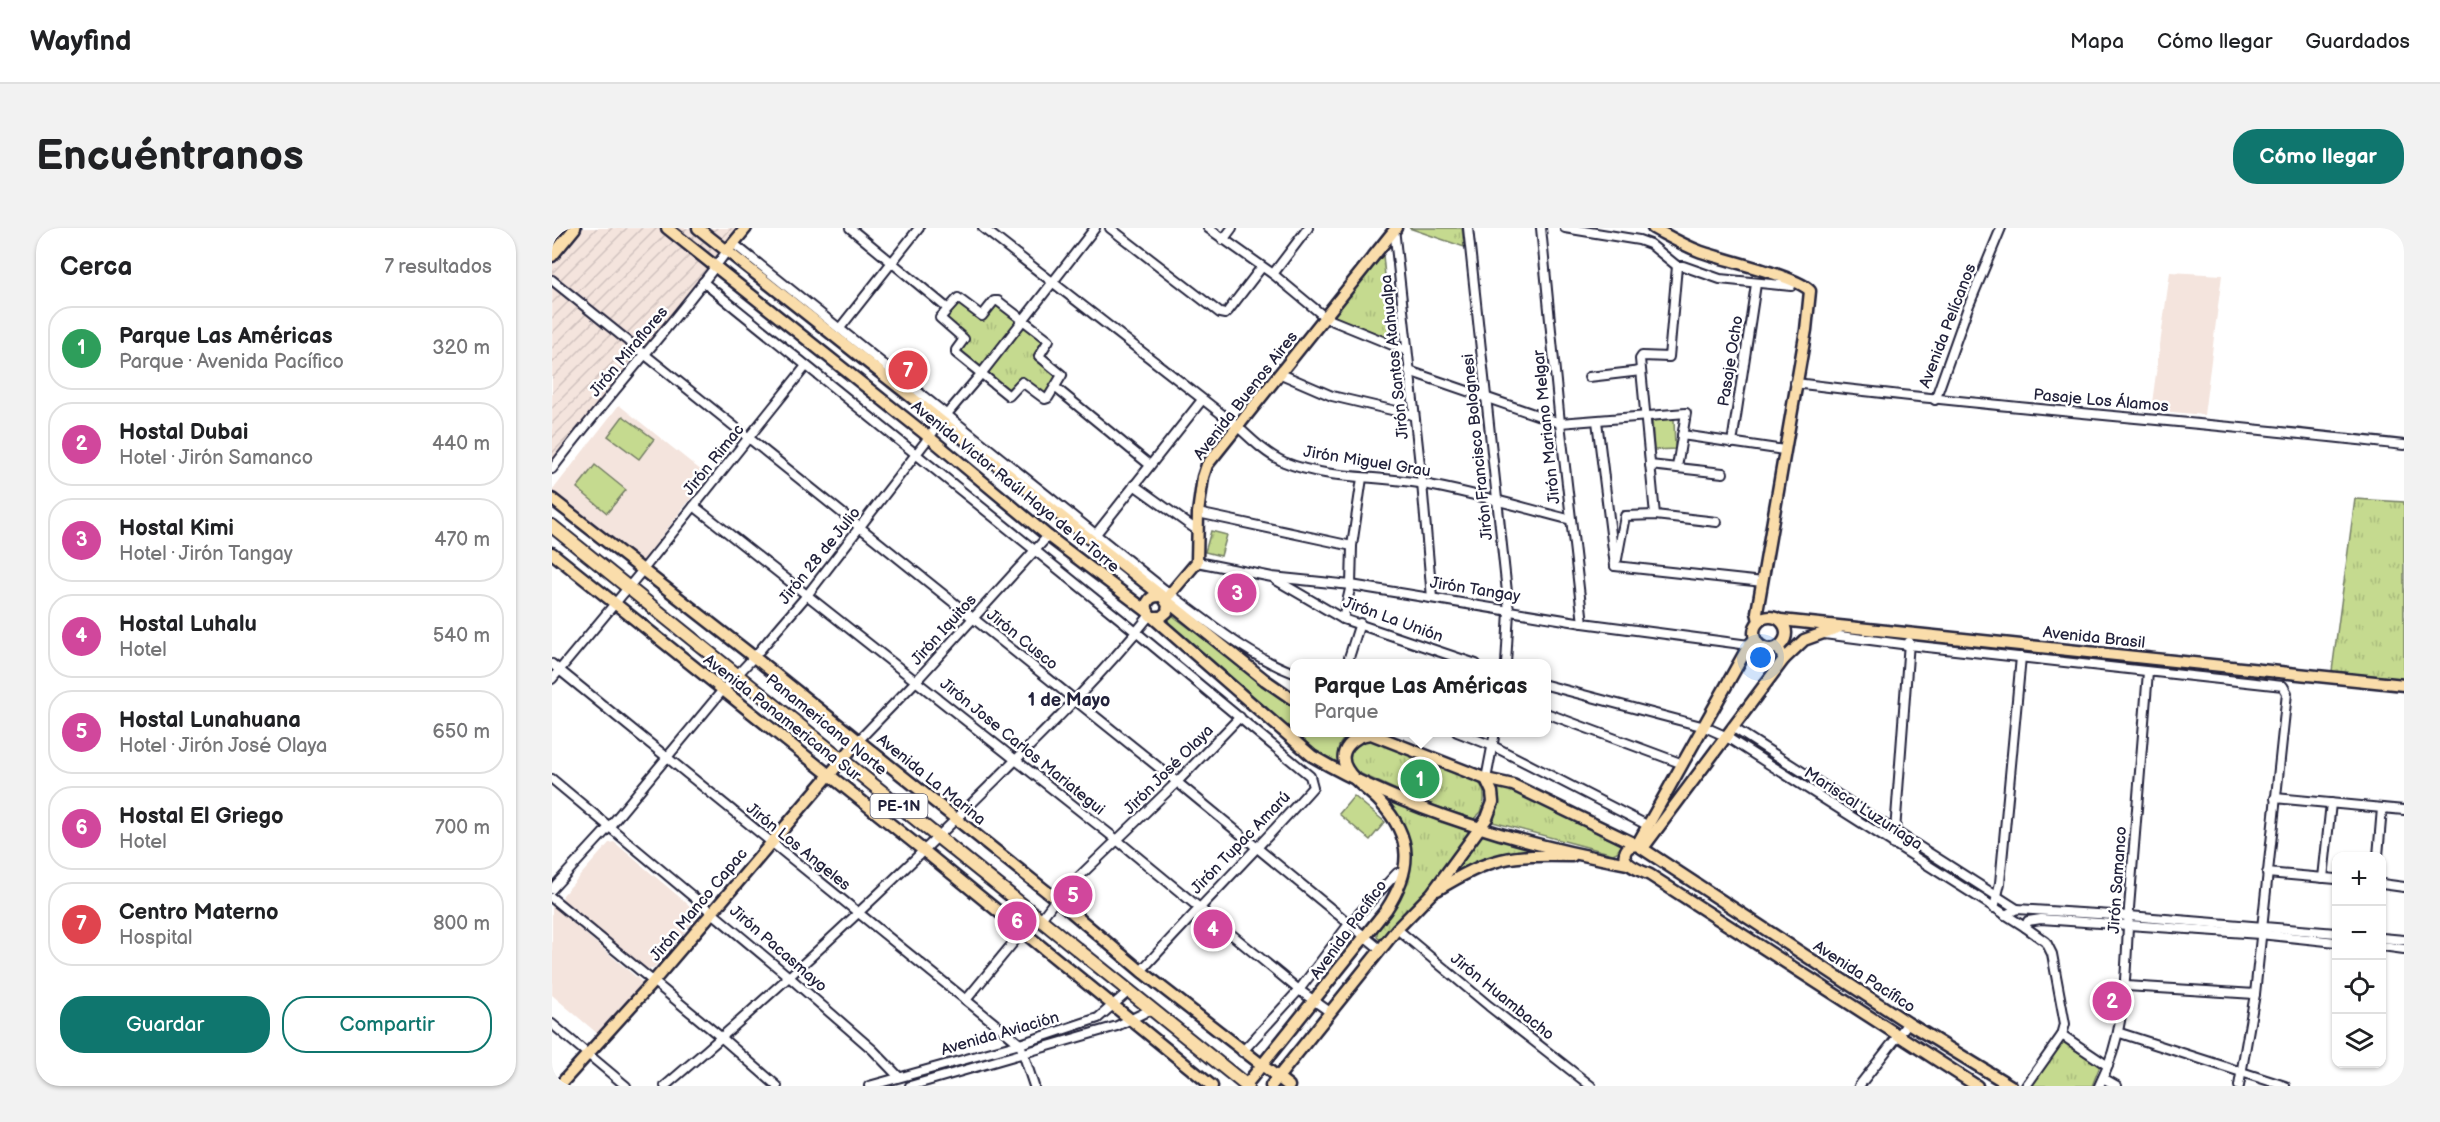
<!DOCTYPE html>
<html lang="es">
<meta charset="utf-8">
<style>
:root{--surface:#fff;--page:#f2f2f2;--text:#202124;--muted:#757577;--line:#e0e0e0;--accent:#0f766e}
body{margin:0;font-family:"Balsamiq Sans",sans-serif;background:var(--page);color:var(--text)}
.controls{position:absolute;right:18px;bottom:18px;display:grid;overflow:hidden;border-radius:12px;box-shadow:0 2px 4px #0004}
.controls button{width:54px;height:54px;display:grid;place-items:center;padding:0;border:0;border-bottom:2px solid var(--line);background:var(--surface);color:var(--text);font:30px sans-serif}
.you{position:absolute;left:1209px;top:430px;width:21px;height:21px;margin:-15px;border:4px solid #fff;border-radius:50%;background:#1a73e8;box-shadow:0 0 0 9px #1a73e833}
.badge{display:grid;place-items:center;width:39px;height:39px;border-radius:50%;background:var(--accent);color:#fff;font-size:20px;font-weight:700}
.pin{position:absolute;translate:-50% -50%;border:3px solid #fff;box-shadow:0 2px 6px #0006}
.popup{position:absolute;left:738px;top:431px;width:261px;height:78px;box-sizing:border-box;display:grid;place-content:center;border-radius:12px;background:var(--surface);filter:drop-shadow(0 2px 4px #0005);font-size:20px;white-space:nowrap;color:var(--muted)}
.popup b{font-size:22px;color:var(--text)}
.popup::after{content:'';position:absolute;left:50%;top:100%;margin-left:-12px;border:12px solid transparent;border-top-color:var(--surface)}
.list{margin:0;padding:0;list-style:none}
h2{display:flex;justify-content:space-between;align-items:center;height:78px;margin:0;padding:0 24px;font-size:26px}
h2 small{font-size:20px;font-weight:400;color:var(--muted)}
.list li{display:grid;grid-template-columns:39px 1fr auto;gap:18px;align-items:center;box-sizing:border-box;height:84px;margin:0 12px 12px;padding:0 12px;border:2px solid var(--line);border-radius:24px}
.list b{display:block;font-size:22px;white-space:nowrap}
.list p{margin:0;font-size:20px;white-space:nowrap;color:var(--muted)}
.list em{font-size:20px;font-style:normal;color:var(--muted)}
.actions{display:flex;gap:12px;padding:18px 24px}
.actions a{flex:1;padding:14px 0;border:2px solid var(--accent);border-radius:24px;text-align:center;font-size:21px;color:var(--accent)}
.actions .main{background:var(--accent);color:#fff}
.icon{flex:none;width:33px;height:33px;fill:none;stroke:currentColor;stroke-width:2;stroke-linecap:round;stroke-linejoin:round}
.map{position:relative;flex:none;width:1852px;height:858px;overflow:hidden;border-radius:24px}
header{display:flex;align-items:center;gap:36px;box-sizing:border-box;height:84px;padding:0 30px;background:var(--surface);border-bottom:2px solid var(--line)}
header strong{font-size:28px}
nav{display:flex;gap:33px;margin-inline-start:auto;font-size:21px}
.intro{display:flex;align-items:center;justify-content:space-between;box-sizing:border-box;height:144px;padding:0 36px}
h1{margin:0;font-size:42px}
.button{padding:15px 27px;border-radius:24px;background:var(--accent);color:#fff;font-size:21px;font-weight:700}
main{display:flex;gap:36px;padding:0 36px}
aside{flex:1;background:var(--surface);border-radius:24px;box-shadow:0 2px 4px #0004}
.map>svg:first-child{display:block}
.built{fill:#f4e4dd}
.industrial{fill:url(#industrial-furrows)}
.green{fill:#c5da8f;stroke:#747e65;stroke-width:1.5}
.park{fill:url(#park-tufts);stroke:#747e65;stroke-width:1.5}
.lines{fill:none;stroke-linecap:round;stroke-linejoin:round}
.minor-casing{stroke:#22223b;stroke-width:12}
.major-casing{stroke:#22223b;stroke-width:15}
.highway-casing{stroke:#22223b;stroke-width:16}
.minor{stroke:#fff;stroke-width:8}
.major{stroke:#faddab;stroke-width:10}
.highway{stroke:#faddab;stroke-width:12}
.labels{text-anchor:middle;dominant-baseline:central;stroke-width:5;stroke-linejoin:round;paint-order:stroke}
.shield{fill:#fff;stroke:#646476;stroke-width:1.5}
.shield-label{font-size:15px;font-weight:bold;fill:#22223b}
.street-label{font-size:16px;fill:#22223b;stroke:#fff}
.neighbourhood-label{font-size:18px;font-weight:bold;fill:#22223b;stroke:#fff}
</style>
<header>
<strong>Wayfind</strong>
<nav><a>Mapa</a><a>Cómo llegar</a><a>Guardados</a></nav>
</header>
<div class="intro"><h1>Encuéntranos</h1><a class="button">Cómo llegar</a></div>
<main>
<aside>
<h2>Cerca<small>7 resultados</small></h2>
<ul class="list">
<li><span class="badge" style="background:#2e9e5b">1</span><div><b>Parque Las Américas</b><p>Parque · Avenida Pacífico</p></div><em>320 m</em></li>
<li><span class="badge" style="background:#d1479c">2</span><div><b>Hostal Dubai</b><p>Hotel · Jirón Samanco</p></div><em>440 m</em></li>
<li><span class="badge" style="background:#d1479c">3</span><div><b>Hostal Kimi</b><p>Hotel · Jirón Tangay</p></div><em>470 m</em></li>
<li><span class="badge" style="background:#d1479c">4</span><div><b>Hostal Luhalu</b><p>Hotel</p></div><em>540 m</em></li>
<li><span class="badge" style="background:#d1479c">5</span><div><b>Hostal Lunahuana</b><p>Hotel · Jirón José Olaya</p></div><em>650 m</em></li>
<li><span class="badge" style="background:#d1479c">6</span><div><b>Hostal El Griego</b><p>Hotel</p></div><em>700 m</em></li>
<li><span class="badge" style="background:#e0444e">7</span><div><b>Centro Materno</b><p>Hospital</p></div><em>800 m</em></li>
</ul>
<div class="actions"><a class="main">Guardar</a><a>Compartir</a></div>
</aside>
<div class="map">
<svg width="1852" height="858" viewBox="0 0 1852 858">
<defs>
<pattern id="industrial-furrows" width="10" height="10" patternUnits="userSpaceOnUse" patternTransform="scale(1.5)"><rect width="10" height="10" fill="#f4e4dd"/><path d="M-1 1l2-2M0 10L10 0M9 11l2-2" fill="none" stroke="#d1c3bf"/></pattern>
<pattern id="park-tufts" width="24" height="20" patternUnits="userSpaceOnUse" patternTransform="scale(1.5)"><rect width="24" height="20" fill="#c5da8f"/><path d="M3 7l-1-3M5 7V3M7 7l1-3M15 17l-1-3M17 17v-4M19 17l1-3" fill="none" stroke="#a9bb7c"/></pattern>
</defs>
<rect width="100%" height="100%" fill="#fff"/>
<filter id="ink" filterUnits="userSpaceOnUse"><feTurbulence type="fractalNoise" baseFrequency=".0167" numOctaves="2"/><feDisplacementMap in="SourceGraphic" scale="12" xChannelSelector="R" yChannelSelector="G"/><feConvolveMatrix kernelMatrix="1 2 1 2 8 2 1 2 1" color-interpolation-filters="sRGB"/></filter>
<g filter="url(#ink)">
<g class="built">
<polygon points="1618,44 1670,47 1652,187 1599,182"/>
<polygon points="67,177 156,248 90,334 0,263"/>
<polygon points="62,614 144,683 146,689 102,740 95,741 10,672 11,667 57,615"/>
<polygon points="0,677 91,755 46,806 0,767"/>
</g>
<polygon class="industrial" points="0,0 191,0 0,237"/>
<g class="green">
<polygon points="71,188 102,211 87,231 56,208"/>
<polygon points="1122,190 1123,221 1102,222 1100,191"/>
<polygon points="43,237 74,262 55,285 25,260"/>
<path d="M618 388H621L742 478V504L801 505C788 511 783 521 787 535L764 523 742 505 617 395 616 392Z"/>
<polygon points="802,568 833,594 818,612 787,586"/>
</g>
<g class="park">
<polygon points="857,0 910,0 912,19"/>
<polygon points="831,27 839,111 780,90"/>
<polygon points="406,72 430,91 444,76 494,113 482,128 507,148 492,166 468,149 455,162 407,123 416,110 391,90"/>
<polygon points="1803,271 1852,274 1852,451 1780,443"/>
<polygon points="659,303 675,307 669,328 653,324"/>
<path d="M815 511 918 547C933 557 935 568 929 584L922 591C889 581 858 569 827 554 819 550 809 547 802 541 787 527 803 516 815 511Z"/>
<path d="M942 553 1070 616 1069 622 1061 626 937 593C943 579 949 568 942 553Z"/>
<polygon points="826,567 876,589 922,603 837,708 833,711 827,711 825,709 825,702 844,675 853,658 858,634"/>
<path d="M929 605 991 622C952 622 926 637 891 654Z"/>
<polygon points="1508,812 1548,838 1540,858 1478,858"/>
</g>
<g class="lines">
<defs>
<g id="minor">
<polyline points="298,0 395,80"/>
<path d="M431 0 685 198C699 211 714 226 732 234 776 252 826 247 872 256 921 265 970 279 1019 292"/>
<polyline points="558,0 668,85 673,86 676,83 709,40"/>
<polyline points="656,0 721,46 774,90 855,123"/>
<polyline points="842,0 870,255 880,370"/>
<polyline points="916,0 957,383 954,436"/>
<polyline points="989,0 1008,195 1031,395"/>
<polyline points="1013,0 1087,12 1098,16 1125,38"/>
<polyline points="671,12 680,0"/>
<path d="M182 16 618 366C658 395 696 428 742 445"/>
<polyline points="721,46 756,0"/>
<polyline points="0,52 625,554 828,721"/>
<path d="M151 54 584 404 758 548 761 559C705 622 645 681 589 743"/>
<polygon points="406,70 430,88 442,73 446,73 497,112 487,128 510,147 496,170 493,171 470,154 457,168 404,125 404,122 412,111 388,90"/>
<polyline points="288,100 367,0"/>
<polyline points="857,143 1008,195 1134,185 1125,239"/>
<polyline points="729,146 780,168 861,187"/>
<polyline points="1037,149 1089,143"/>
<path d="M1243 155C1446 180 1649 194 1852 217"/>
<polyline points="504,160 598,237"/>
<polyline points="1383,172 1415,82 1449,0"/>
<polyline points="1045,193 1063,338"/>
<polyline points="1130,207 1232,222"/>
<polyline points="1180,215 1204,56"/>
<polyline points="1098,237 1171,245"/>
<path d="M0 241C56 167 120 98 175 23"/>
<polyline points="582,257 646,303"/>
<polyline points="142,278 565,612 747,762 778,784"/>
<polyline points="646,285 800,318"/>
<polyline points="1103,287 1088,131 1090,128 1117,129 1125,38 1131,38 1168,51 1239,58 1238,52"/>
<polyline points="540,311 650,172"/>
<polyline points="1065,331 1073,288 1103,287 1165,294"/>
<polyline points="645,334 720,349 799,357 1031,395 1197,417"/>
<polyline points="1063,338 1211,354"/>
<polyline points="724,352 791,391 924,436"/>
<polyline points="791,391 799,357 800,318 810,250"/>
<polyline points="1272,406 1357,417 1731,458 1735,465 1703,766 1687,858"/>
<polyline points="0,436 468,816 482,858"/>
<polyline points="795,436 808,395"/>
<polyline points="0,451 90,343 254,138"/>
<polyline points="994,457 1153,499 1173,508 1473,699 1476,693 1489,691 1708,706 1784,714"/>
<polyline points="994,485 1131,536"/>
<polyline points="1180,499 1465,681"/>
<polyline points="905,504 941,518 1095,597"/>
<polyline points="307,512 365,452 496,308"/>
<polyline points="0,551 236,748 321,822 346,848"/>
<polyline points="934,551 943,504"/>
<polyline points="1723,570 1852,582"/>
<polyline points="1342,617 1357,414"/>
<polyline points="1826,628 1830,580"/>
<polyline points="1715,645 1784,651"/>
<polyline points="1771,650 1779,575"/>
<polyline points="1830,656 1852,659"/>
<polyline points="0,661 58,598 170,463 202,429 256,366 395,186 429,146 543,0"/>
<polyline points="0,670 170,810 225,858"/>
<polyline points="1442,680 1448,655 1469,429"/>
<polyline points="1453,687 1465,681 1577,688 1784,705"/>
<polyline points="489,691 504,671 625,554 688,489"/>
<polyline points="1473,699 1494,714 1500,726 1513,796 1510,807 1474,858"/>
<polyline points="845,701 937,778 1039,858"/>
<polyline points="1830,710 1852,712"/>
<polyline points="1830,718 1852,721"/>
<polyline points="1574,758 1703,766"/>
<polyline points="414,772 470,704"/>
<polyline points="0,796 74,858"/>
<polyline points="1568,805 1733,858"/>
<polyline points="1510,807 1556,838"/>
<polyline points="690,824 747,762 797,696 845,645"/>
<polyline points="1551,850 1565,858"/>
<path d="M113 858C213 773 310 683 404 591 471 524 539 461 598 387"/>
<polyline points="317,858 468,816 546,790 577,763"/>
<polyline points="358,858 565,798 600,781"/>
<polyline points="1307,858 1356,795"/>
<path d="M1547 858C1576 801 1573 741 1577 680 1584 601 1590 522 1596 444"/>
</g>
<g id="major">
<polyline points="115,0 377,209 496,308 596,384"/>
<polyline points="146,0 611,369 616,377 615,384 609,389 601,389"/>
<path d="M1101 0C1116 8 1131 17 1147 23 1168 31 1248 49 1258 63L1254 102 1205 384 1207 393"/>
<polyline points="175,23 194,0"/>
<polyline points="0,28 23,0"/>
<polyline points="0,271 202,429 504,671 589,743 737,858"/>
<polyline points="0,325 371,622 660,858"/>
<polyline points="618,366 645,334 646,285 651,249 655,237 844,0"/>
<path d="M607 368C596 368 591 378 598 387L760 528C852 582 971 617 1076 636"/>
<polyline points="615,373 713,452 742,472"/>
<circle cx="1218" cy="405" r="16"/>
<polyline points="1229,392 1852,457"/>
<polyline points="1232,431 1252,412 1288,399"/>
<polyline points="814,504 934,551 961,557 1085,617 1356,795 1459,858"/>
<path d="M1085 617C1080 618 1075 618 1073 625 1069 637 1090 643 1098 647L1425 858"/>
<polyline points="1085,617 1197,417 1203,411"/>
<polyline points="1091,620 1232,431 1226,419"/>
<path d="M885 662C940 628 957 627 1020 628"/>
<path d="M694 857 834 682C860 642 862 610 828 574 817 562 803 555 795 541 784 523 802 508 818 506"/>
<polyline points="7,858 101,754 307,512"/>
<polyline points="719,858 845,701 880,665 935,590 941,574 940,564 934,551"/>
</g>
<polyline id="highway" points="0,298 695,858"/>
</defs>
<use href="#minor" class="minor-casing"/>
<use href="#major" class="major-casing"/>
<use href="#highway" class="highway-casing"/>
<use href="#minor" class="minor"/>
<use href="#major" class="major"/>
<use href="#highway" class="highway"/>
</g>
</g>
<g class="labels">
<rect class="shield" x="318.5" y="566" width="57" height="24" rx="4.5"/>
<g class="shield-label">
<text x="347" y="578">PE-1N</text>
</g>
<g class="street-label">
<text transform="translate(1396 98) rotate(-69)">Avenida Pelícanos</text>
<text transform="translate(77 124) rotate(-50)">Jirón Miraflores</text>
<text transform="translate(843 129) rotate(-96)">Jirón Santos Atahualpa</text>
<text transform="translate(1179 133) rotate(-81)">Pasaje Ocho</text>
<text transform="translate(694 168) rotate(-52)">Avenida Buenos Aires</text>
<text transform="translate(1549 173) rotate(5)">Pasaje Los Álamos</text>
<text transform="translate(995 199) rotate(-96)">Jirón Mariano Melgar</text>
<text transform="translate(926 219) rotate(-96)">Jirón Francisco Bolognesi</text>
<text transform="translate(162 232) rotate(-51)">Jirón Rimac</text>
<text transform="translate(815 234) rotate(9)">Jirón Miguel Grau</text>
<text transform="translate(463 259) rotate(39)">Avenida Victor Raúl Haya de la Torre</text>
<text transform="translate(268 328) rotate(-51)">Jirón 28 de Julio</text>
<text transform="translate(923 362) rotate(9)">Jirón Tangay</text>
<text transform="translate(841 392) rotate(20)">Jirón La Unión</text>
<text transform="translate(392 402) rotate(-48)">Jirón Iquitos</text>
<text transform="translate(1542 410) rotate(6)">Avenida Brasil</text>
<text transform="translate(470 412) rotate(39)">Jirón Cusco</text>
<text transform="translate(230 490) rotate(38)">Avenida Panamericana Sur</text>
<text transform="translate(274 497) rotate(39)">Panamericana Norte</text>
<text transform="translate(470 519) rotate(39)">Jirón Jose Carlos Mariategui</text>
<text transform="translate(617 542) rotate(-45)">Jirón José Olaya</text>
<text transform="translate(379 552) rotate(39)">Avenida La Marina</text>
<text transform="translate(1311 581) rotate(33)">Mariscal Luzuriaga</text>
<text transform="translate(689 615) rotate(-46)">Jirón Tupac Amarú</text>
<text transform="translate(246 619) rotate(39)">Jirón Los Angeles</text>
<text transform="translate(1566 652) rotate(-86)">Jirón Samanco</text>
<text transform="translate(147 677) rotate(-50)">Jirón Manco Capac</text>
<text transform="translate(797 702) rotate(-54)">Avenida Pacífico</text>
<text transform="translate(226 721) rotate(41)">Jirón Pacasmayo</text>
<text transform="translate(1312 749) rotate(33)">Avenida Pacífico</text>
<text transform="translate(950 769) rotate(39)">Jirón Huambacho</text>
<text transform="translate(448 806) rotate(-16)">Avenida Aviación</text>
</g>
<g class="neighbourhood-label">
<text x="517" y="472">1 de Mayo</text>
</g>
</g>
</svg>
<div class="controls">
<button>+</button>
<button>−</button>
<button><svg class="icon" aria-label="locate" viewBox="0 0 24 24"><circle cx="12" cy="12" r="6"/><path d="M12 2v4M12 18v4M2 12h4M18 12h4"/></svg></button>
<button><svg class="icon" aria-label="layers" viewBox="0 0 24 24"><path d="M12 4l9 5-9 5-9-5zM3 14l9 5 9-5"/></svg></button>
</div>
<div class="you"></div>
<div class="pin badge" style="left:868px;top:551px;background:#2e9e5b">1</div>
<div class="popup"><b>Parque Las Américas</b>Parque</div>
<div class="pin badge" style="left:1560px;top:773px;background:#d1479c">2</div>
<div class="pin badge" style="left:685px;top:365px;background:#d1479c">3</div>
<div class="pin badge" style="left:661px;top:701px;background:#d1479c">4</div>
<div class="pin badge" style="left:521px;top:667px;background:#d1479c">5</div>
<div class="pin badge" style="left:465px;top:693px;background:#d1479c">6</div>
<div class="pin badge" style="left:356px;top:142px;background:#e0444e">7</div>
</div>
</main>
